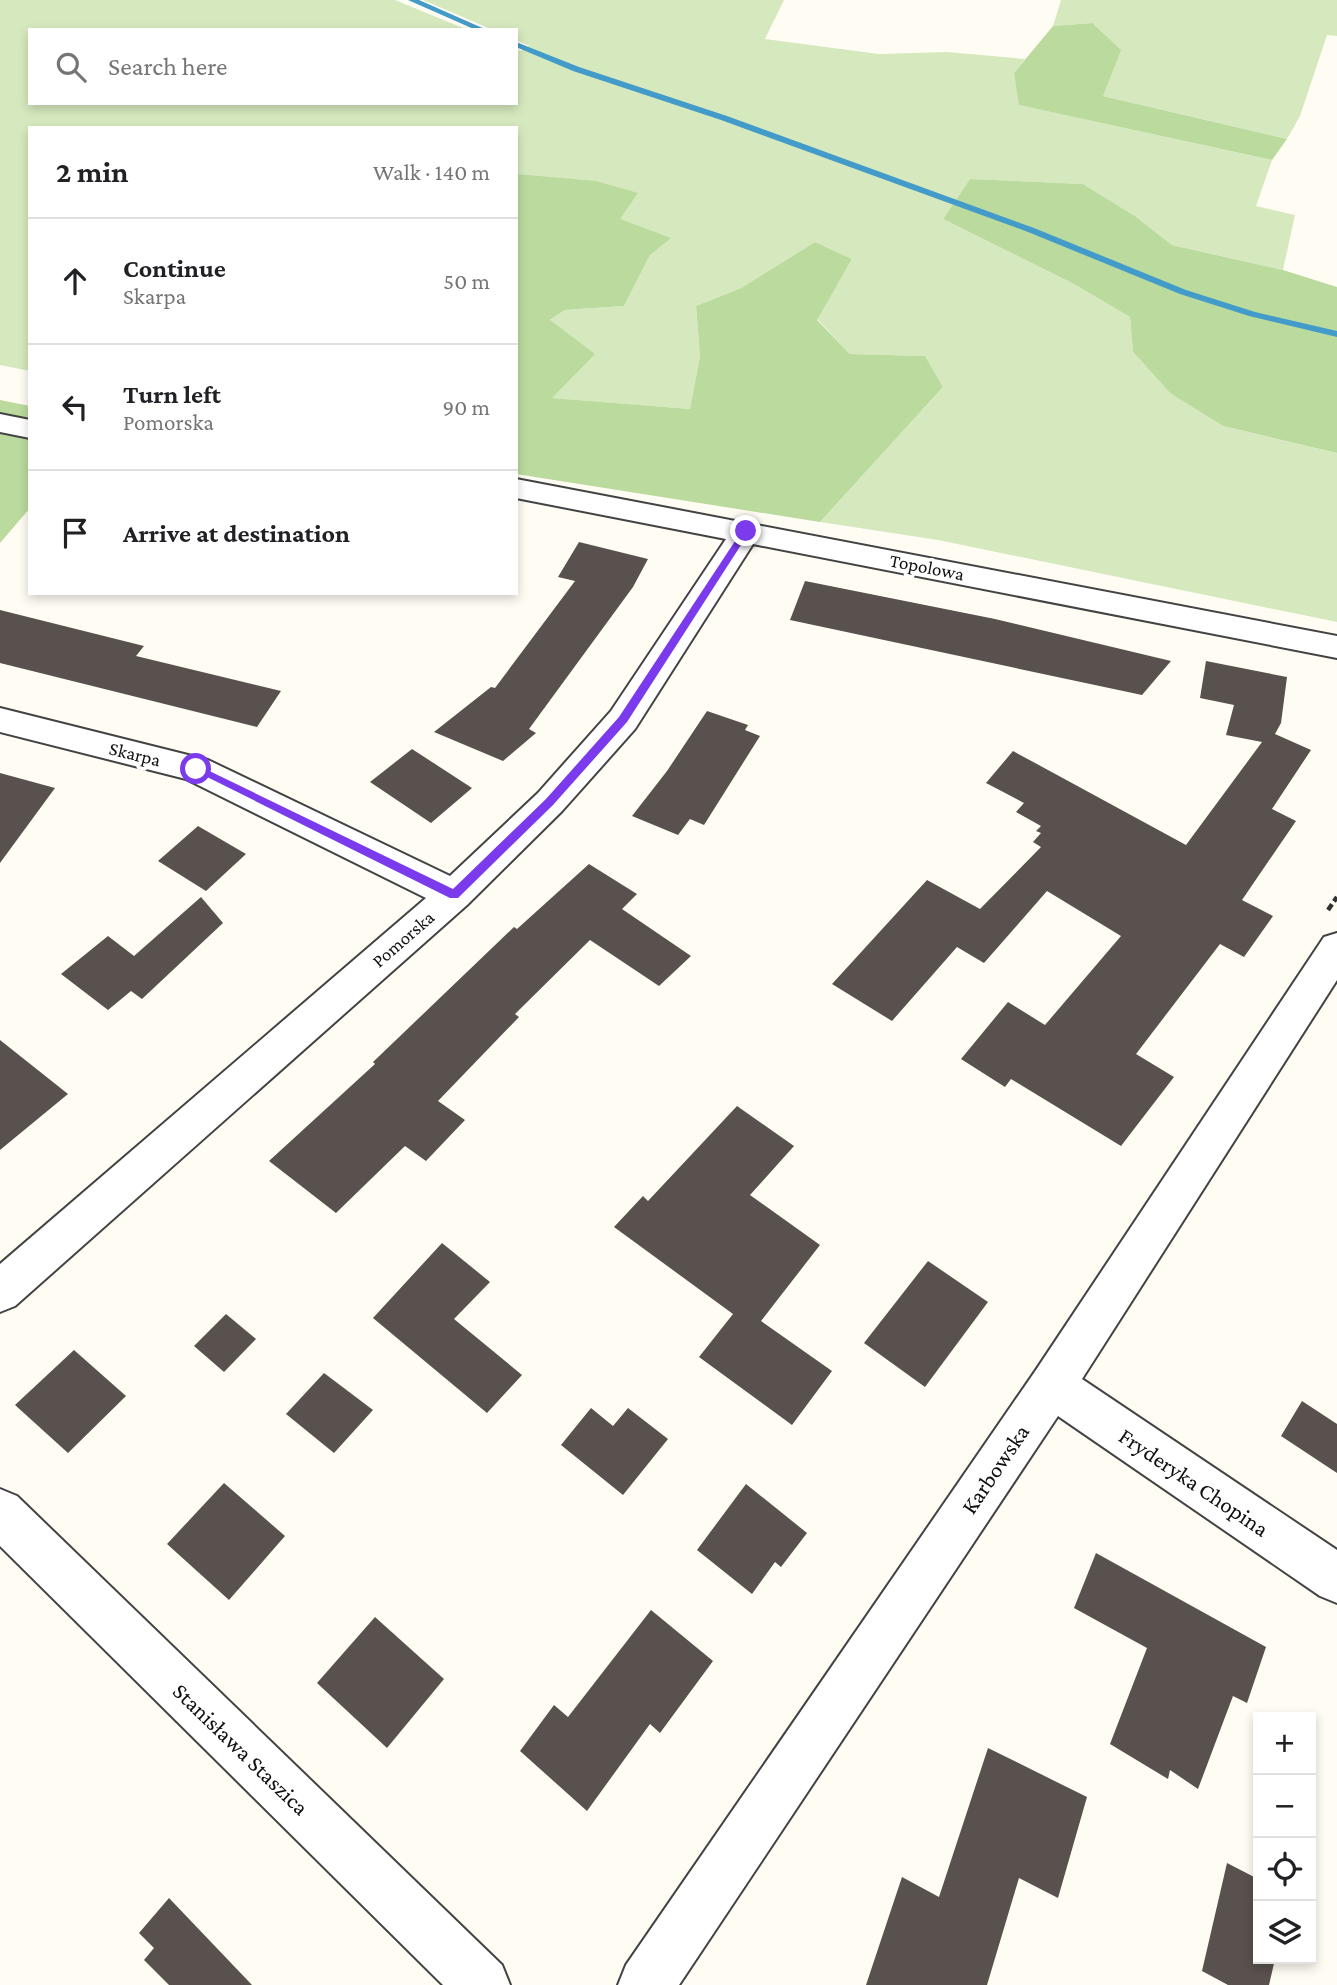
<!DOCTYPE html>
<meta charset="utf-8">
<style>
:root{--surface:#fff;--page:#f6f6f6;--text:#202124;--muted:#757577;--line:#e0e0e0}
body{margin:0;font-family:"Crimson Pro",serif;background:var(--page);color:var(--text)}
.controls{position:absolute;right:21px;bottom:21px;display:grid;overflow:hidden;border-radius:0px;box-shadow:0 4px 10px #0003}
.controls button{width:63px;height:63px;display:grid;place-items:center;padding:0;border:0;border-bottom:2px solid var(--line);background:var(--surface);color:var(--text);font:35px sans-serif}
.stop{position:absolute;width:21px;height:21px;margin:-16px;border:5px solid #7c3aed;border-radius:50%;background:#fff}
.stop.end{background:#7c3aed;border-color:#fff;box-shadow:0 2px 7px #0008}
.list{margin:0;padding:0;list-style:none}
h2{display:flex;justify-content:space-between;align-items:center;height:91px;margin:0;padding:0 28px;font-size:30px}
h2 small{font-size:23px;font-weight:400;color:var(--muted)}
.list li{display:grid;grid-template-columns:46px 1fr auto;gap:21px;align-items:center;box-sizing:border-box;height:126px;padding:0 28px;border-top:2px solid var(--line)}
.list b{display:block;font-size:26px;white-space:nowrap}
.list p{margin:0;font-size:23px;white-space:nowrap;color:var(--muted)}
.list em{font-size:23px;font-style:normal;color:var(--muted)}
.icon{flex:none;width:38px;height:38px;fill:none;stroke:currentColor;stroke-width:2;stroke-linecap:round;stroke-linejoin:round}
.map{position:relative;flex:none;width:1337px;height:1985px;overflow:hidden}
.search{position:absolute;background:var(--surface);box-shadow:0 4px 10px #0003;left:28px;top:28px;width:490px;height:77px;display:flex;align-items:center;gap:18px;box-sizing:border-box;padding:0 24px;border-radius:0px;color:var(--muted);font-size:26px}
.panel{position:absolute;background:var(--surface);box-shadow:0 4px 10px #0003;left:28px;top:126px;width:490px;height:469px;border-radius:0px}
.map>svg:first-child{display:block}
.green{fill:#d6e9be}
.forest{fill:#bbda9d}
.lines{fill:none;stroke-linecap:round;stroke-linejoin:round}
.stream{fill:#439bca;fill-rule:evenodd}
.building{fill:#59514d}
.minor-casing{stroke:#434343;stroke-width:4}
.path{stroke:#323232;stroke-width:4.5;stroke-dasharray:7 3.5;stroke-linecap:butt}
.minor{fill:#fff;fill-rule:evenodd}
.route{fill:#7c3aed}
.labels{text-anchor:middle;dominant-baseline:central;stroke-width:7;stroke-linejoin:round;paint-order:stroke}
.street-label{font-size:19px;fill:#101010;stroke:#fff}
.near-street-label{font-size:23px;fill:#101010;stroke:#fff}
</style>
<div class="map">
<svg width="1337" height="1985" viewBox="0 0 1337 1985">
<rect width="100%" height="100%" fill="#fffcf4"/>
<g class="green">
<polygon points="0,0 395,0 468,30 30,30 30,103 516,103 516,49 521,51 529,46 516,40 516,30 493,30 423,0 784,0 765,39 879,54 947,52 1025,59 1014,73 1020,105 1272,160 1256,206 1295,215 1283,270 1172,245 1135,216 1083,184 970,179 943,219 1072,283 1130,317 1133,352 1171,394 1223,426 1337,453 1337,622 938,540 820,522 943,387 925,356 850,354 817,319 852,259 815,242 741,288 696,306 700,356 690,409 551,398 549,321 565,310 624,306 650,255 619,219 637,194 516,174 516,128 30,128 30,371 0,365"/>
<polygon points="1061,0 1337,0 1337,36 1327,35 1300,116 1287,139 1103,96 1092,23 1053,26"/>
</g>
<g class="forest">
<polygon points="1092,23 1121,50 1103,96 1287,139 1272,160 1019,105 1014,73 1053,26"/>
<polygon points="516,174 596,181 638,193 620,219 671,238 650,255 624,306 565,310 550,320 595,354 552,398 690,409 700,356 696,306 741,288 815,242 852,259 817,320 850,354 925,356 943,387 820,522 516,474"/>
<polygon points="970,179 1083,184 1135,216 1172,245 1283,270 1337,287 1337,453 1223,426 1171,394 1133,352 1130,317 1072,283 943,219"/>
<polygon points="0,400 30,406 30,508 0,543"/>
</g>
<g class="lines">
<g class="stream">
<polygon points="408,0 419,0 487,30 476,30"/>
<polygon points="516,42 579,67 727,116 1034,228 1186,290 1255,312 1337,331 1337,337 1249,316 1180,294 1028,232 721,120 573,71 516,47"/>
</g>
</g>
<g class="building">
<polygon points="579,542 648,559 633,587 529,729 536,733 503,761 434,732 491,687 495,688 575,581 558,577"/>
<polygon points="805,581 995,619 1171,661 1142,695 790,620"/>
<polygon points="0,610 144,646 136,656 281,691 257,727 0,663"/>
<polygon points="1206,661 1287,677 1281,723 1275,734 1311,750 1272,809 1296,821 1242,900 1273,916 1244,957 1220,944 1136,1054 1174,1077 1121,1146 1011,1079 1005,1087 961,1059 1008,1002 1045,1025 1121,936 1047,891 984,963 957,947 892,1021 832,984 927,880 980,909 1041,847 1033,842 1041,833 1036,831 1041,826 1016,812 1024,803 986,783 1013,751 1186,845 1262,742 1226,735 1234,705 1200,698"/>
<polygon points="707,711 748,725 745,730 760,736 704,825 690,819 678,835 632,816 667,771"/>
<polygon points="412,749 472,788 431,823 370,782"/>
<polygon points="0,773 55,788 0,863"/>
<polygon points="198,826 246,854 206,891 158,861"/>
<polygon points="589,864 637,894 622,909 691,956 659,986 590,940 515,1014 519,1017 438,1101 465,1120 426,1161 405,1146 336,1213 269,1161 375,1064 373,1062 514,927 517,929"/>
<polygon points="201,897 223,923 142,999 131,991 108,1010 61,974 108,936 134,956"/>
<polygon points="0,1040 68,1094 0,1150"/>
<polygon points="737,1106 794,1146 750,1195 820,1245 761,1321 832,1371 792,1425 699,1357 733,1314 614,1227 643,1196 648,1201"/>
<polygon points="442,1243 490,1282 454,1319 522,1375 487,1413 373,1318"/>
<polygon points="928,1261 988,1302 925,1387 864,1343"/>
<polygon points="226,1314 256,1339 224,1372 194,1346"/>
<polygon points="74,1350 126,1396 68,1453 15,1405"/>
<polygon points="324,1373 373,1410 334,1453 286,1414"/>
<polygon points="1302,1401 1337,1424 1337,1473 1281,1436"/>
<polygon points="591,1408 613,1426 628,1408 668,1439 623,1495 561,1445"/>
<polygon points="224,1483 285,1536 229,1600 167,1544"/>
<polygon points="746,1484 807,1533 781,1567 775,1562 752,1594 697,1550"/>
<polygon points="1096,1553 1266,1647 1247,1703 1233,1696 1198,1789 1170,1770 1168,1779 1110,1744 1147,1648 1074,1608"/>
<polygon points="651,1610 713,1661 660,1733 650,1724 587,1811 520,1751 554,1705 568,1717"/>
<polygon points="375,1617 444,1679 387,1748 317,1683"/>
<polygon points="988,1748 1087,1797 1058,1898 1019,1878 987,1985 866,1985 902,1877 939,1897"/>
<polygon points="1227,1863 1258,1879 1258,1959 1275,1959 1269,1985 1228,1985 1202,1971"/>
<polygon points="169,1898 252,1985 169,1985 144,1960 154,1948 139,1933"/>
</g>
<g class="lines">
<defs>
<g id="minor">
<polygon points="0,414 30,420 30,438 0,432"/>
<polygon points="516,479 1337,636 1337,658 753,544 635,729 562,811 467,905 15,1306 0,1312 0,1264 426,898 186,779 0,732 0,708 208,760 450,876 538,793 611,711 726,539 516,498"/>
<polygon points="1337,933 1337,980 1082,1379 1337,1550 1337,1603 1320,1596 1058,1416 679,1985 618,1985 626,1965 1036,1370 1324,937"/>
<polygon points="0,1489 17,1496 502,1965 510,1985 443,1985 0,1546"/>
</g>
</defs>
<use href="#minor" class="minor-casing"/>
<polyline class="path" points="1328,910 1337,897"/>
<use href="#minor" class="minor"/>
</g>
<polygon class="route" points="743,529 750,531 627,722 553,805 458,898 450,898 191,769 196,765 199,766 453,889 546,799 619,717"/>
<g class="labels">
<g class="street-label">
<text transform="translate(927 567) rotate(11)">Topolowa</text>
<text transform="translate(135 754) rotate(14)">Skarpa</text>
<text transform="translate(403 939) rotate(-41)">Pomorska</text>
</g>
<g class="near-street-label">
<text transform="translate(995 1469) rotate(-56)">Karbowska</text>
<text transform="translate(1194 1482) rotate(34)">Fryderyka Chopina</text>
<text transform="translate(241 1749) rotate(44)">Stanisława Staszica</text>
</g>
</g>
</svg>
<div class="controls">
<button>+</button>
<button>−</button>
<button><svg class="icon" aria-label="locate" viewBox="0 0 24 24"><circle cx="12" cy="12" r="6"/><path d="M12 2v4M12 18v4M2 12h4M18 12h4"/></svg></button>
<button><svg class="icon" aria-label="layers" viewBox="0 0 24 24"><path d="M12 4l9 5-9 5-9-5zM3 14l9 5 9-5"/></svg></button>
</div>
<div class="stop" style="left:196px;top:769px"></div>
<div class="stop end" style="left:746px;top:531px"></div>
<div class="search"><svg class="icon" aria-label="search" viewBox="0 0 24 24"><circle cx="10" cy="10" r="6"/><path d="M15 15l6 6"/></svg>Search here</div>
<section class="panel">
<h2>2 min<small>Walk · 140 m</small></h2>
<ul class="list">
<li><svg class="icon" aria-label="ahead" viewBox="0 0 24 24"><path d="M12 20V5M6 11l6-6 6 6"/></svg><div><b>Continue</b><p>Skarpa</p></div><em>50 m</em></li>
<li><svg class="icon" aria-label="left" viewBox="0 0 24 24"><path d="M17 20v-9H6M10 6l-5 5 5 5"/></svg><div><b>Turn left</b><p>Pomorska</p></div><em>90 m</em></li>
<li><svg class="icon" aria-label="arrive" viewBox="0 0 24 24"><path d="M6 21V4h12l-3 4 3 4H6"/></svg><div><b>Arrive at destination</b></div></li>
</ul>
</section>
</div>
